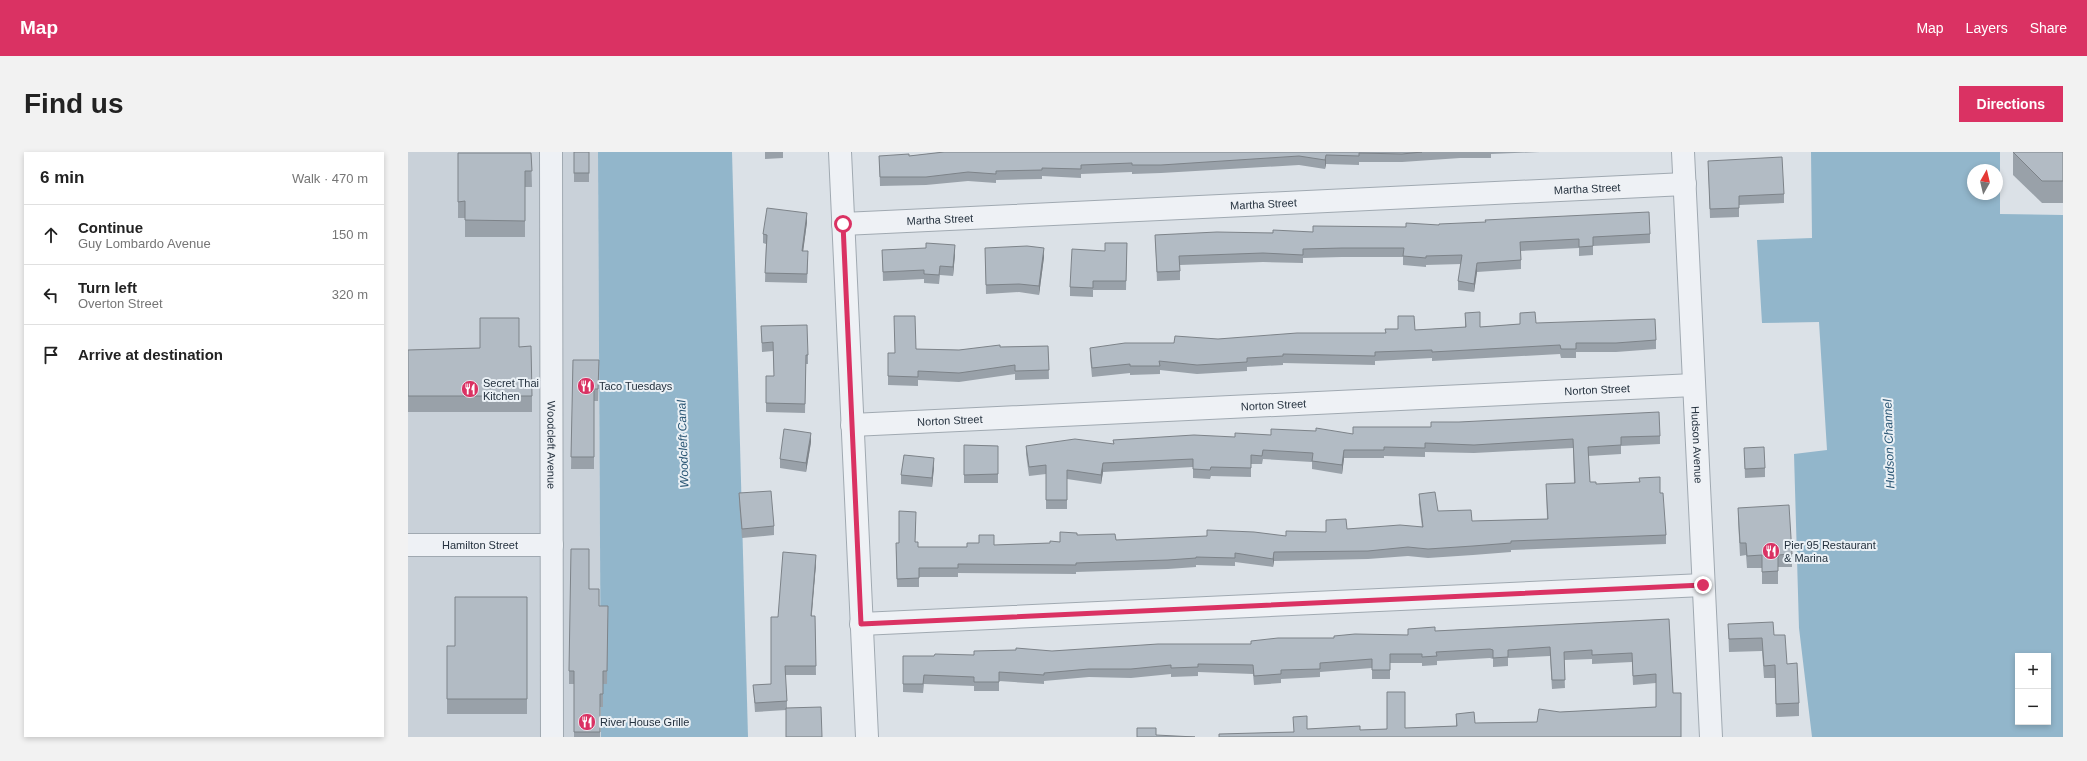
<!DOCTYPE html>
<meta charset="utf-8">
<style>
:root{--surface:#fff;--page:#f2f2f2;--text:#222;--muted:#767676;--line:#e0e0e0;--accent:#da3263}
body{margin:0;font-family:Helvetica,sans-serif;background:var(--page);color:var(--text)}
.controls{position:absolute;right:12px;bottom:12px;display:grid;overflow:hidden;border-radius:0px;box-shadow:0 2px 6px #0003}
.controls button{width:36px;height:36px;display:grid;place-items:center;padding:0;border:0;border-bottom:1px solid var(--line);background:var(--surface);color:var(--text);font:20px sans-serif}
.compass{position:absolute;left:1559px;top:12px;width:36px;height:36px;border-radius:50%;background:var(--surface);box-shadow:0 2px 6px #0003;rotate:8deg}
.stop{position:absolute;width:12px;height:12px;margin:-9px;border:3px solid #da3263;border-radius:50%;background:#fff}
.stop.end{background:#da3263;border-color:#fff;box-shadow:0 1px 4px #0008}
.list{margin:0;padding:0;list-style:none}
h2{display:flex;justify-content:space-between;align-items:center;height:52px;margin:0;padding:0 16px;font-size:17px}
h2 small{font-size:13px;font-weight:400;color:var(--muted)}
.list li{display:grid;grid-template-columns:26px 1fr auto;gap:12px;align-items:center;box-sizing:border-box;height:60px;padding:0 16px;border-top:1px solid var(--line)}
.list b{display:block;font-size:15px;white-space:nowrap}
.list p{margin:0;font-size:13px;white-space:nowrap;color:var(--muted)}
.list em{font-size:13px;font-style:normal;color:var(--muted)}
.icon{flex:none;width:22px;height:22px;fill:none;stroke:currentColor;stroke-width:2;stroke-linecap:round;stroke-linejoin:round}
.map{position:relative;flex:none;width:1655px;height:585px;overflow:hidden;border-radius:0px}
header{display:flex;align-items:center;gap:24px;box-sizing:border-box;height:56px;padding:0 20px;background:var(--accent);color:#fff}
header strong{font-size:19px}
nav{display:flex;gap:22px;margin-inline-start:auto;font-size:14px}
.intro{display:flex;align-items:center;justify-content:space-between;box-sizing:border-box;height:96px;padding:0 24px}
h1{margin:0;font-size:28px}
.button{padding:10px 18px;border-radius:0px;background:var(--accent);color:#fff;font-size:14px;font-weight:700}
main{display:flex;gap:24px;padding:0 24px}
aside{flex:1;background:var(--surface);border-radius:0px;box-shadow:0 2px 6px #0003}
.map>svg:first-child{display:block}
.built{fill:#c9d1d9}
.water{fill:#92b6cb;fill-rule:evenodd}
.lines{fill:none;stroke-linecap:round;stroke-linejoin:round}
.minor-casing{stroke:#a0a9b1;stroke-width:24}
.minor{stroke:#eef1f5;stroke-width:22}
.wall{fill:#99a1a9}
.shaded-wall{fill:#7d8389}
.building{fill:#b2bbc4;stroke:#7d8389}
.route{stroke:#da3263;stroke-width:5}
.labels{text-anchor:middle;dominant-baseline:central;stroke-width:4;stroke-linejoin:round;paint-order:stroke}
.street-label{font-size:11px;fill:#24313e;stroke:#eaf0f5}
.poi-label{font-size:11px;fill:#24313e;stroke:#eaf0f5;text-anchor:start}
.water-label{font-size:12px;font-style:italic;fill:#2b5775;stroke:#eaf0f5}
</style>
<header>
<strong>Map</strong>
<nav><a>Map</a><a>Layers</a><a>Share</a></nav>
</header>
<div class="intro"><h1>Find us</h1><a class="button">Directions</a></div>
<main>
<aside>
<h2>6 min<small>Walk · 470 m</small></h2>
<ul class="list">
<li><svg class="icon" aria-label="ahead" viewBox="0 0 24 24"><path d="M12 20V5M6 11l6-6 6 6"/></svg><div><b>Continue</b><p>Guy Lombardo Avenue</p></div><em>150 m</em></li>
<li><svg class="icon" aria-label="left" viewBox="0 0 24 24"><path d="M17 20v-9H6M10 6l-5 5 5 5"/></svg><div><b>Turn left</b><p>Overton Street</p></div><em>320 m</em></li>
<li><svg class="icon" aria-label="arrive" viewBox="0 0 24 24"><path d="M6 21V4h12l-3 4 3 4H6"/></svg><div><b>Arrive at destination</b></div></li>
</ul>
</aside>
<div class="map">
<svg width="1655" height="585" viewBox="0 0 1655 585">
<rect width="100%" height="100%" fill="#dbe1e7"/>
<polygon class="built" points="0,0 190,0 193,585 0,585"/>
<g class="water">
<polygon points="190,0 324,0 340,585 193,585"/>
<path d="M1403 0H1592V62L1655 63V585H1404L1391 476 1386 302 1419 298 1411 170 1354 171 1349 88 1404 86ZM1565 18H1589V42H1565ZM1610 504H1640V570H1610Z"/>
</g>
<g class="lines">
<defs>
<g id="minor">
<path id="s1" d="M143 0 144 585"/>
<polyline points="432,0 459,585"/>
<path id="s2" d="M1275 0 1303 585"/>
<path id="s3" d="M435 72 1277 32"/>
<path id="s4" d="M444 273 1286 233"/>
<path id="s5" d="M0 393H144"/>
<polyline points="453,472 1295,433"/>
</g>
</defs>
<use href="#minor" class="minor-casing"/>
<use href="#minor" class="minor"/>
</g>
<g class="wall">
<rect x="166" y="0" width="15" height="30"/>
<polygon points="357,0 375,0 375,6 357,7"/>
<polygon points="536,0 1132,0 1083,2 1083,6 1052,6 994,10 951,10 951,13 918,12 917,17 891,13 753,21 724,22 724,20 673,22 673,26 634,24 634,27 588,28 588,31 560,29 518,33 472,34 471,4 501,4"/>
<polygon points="1605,0 1655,0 1655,51 1634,51 1605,23"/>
<polygon points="50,1 123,1 124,35 117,35 117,85 57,85 57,66 50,66"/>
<polygon points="1300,9 1376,42 1376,51 1331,53 1331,65 1302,66"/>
<polygon points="399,70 395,99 400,108 399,131 357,130 358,92 355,91 355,82"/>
<polygon points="1031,73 1242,82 1242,91 1185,94 1185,103 1171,104 1171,96 1113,99 1113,117 1069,120 1066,140 1050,138 1050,129 1053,112 1018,113 1018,115 995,113 995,105 934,105 895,106 895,111 855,110 772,113 772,128 749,129 747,83 905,80"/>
<polygon points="719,91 718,138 685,138 685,145 662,144 662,135 697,99"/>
<polygon points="577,96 636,105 631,143 611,140 578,142"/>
<polygon points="474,98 547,102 545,124 532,123 531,132 516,131 516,127 475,129"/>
<polygon points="1057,161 1072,175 1112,172 1112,161 1128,171 1248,188 1248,197 1208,200 1168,200 1168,206 1153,206 1152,202 1024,209 1024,206 967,209 967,213 875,211 875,213 839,215 839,219 789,222 752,218 752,222 722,223 722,221 684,225 682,205 682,196 766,191 810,187 977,181 990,177 990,164 1007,178 1057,175"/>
<polygon points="353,174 400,203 400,212 398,212 397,261 358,260 358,224 366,224 365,199 354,200"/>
<polygon points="640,194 641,227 607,228 607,222 551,230 510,228 510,234 480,233 480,201 487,201 508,197 551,198 592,195"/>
<polygon points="111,195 124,244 124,260 0,260 0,198"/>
<polygon points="165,208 191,208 190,249 186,249 186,317 163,317"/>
<polygon points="945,282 1252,284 1252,292 1213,294 1213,302 1180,304 1182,330 1188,332 1252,341 1258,383 1258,392 1103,398 1103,400 1065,403 1020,406 1000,404 960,407 866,409 865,415 827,410 827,414 788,413 788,415 760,417 668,420 668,422 550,421 550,425 511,425 511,435 489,435 488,400 491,391 508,369 507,390 510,395 559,395 586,393 642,391 652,390 669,383 708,388 878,384 918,380 918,368 939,377 1014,375 1011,351 1011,342 1030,359 1064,369 1139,367 1138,332 1166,331 1165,296 1066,301 1017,300 1017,305 976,304 976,306 936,306 934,322 904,317 904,310 855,307 854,312 843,312 843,325 803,324 802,327 785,326 785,315 695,320 693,332 659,327 659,357 638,357 638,322 621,324 618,302 618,294 705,292 863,283"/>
<polygon points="403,290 398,320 372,316 372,307"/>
<polygon points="556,293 590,294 590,331 556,331"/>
<polygon points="1336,296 1357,316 1357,325 1337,326"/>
<polygon points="526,315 524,335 493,332 493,323"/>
<polygon points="331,341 366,374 366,383 334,386 331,350"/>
<polygon points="1330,356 1384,402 1384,415 1370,415 1370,432 1354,432 1354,416 1339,416 1338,403 1332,404 1330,368"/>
<polygon points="408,412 403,464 407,464 408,523 377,523 379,549 379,556 378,558 347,560 345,533 363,532 370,465"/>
<polygon points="119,445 119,562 39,562 39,494 47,494"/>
<polygon points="191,454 200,467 199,532 195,532 195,555 192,555 192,585 166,585 166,532 161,532 161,519"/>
<polygon points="1261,467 1265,541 1273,585 886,580 899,577 952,578 1048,574 1048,562 1067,571 1129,570 1152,560 1248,555 1248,531 1225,533 1224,510 1184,512 1184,507 1156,508 1157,536 1144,537 1142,504 1100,506 1100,514 1085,515 1085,507 1082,506 1029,509 1029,513 1014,514 1014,511 982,511 982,527 964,527 964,516 912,520 912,525 873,527 873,531 846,533 845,522 790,520 790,524 763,525 763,522 723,526 681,525 636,529 636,532 591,529 591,539 566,539 566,534 516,532 515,541 495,540 495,504 526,504 566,503 644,499 843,492 926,486 1000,483 1000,477 1027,479"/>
<polygon points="1320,472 1366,483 1379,512 1391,551 1391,564 1368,565 1367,526 1356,526 1354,499 1321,500"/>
</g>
<g class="shaded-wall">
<polygon points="918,3 918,12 917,17 917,8"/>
<polygon points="399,61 399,70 394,108 394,99"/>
<polygon points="547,93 547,102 545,124 545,115"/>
<polygon points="636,96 636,105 631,143 631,134"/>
<polygon points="1069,111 1069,120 1066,140 1066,132"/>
<polygon points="403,281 403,290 398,320 398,311"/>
<polygon points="936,298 936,306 934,322 934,313"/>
<polygon points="526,306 526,315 524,335 524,326"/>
<polygon points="695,311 695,320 693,332 693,323"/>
<polygon points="866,400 866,409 865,415 865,407"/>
<polygon points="408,403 408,412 403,473 403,464"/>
</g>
<g class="building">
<rect x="166" y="0" width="15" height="21"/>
<polygon points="536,0 1014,0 994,2 951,1 951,4 918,3 917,8 891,4 753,13 724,13 724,11 673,13 673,17 634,16 634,18 588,19 588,22 560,20 518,25 472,25 471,4 501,2 501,4"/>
<polygon points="1605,0 1655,0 1655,29 1634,29"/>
<polygon points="50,1 123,1 124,19 117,19 117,69 57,68 57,49 50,50"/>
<polygon points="1374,5 1376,42 1331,44 1331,56 1302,57 1300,9"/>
<polygon points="359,56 399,61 394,99 400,99 399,122 357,121 359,83 355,82"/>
<polygon points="1241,60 1242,82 1185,85 1185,94 1171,95 1171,87 1112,90 1113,108 1069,111 1066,132 1050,129 1054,103 1018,104 1018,106 995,104 996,96 934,96 895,97 895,103 855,101 771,104 772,119 749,120 747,83 809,80 865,81 865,78 905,80 905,74 998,75 998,71 1031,73 1031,72 1078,70 1077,68"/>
<polygon points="518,91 547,93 545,115 532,114 531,123 516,122 516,118 475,120 474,98 518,96"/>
<polygon points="697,91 719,91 718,129 685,129 685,136 662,135 664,97 697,99"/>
<polygon points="619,94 636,96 631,134 611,132 578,133 577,96"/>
<polygon points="1072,160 1072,175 1112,172 1112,161 1127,160 1128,171 1247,167 1248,188 1208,191 1168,191 1168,197 1153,197 1152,193 1024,200 1024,198 967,200 967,204 875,202 875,204 839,206 839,210 789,213 751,209 752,214 722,214 722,212 684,216 682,196 717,191 766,191 767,184 810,187 889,181 978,181 977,177 990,177 990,164 1006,164 1007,178 1058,175 1057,161"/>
<polygon points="486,164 507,164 508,197 551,198 592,193 592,195 640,194 641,218 607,219 607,213 551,221 510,219 510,225 480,224 480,201 487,201"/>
<polygon points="72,166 111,166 111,195 123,194 124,244 0,244 0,198 72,196"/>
<polygon points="399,173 400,203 398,203 397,252 358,251 358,224 366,224 365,190 354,191 353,174"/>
<polygon points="165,208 191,208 190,237 186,237 186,305 163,305"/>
<polygon points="1251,260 1252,284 1213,285 1213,293 1180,295 1182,330 1188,330 1188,332 1232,330 1231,326 1252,325 1252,341 1255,341 1258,383 1103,389 1103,391 1065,394 1020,397 1000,395 960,399 866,400 865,407 827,401 827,406 788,405 788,406 760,408 668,411 668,413 550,412 550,416 511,416 511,426 489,427 488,391 491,391 491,359 508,360 507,390 510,390 510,395 559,395 559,391 571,391 571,383 586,383 586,393 642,391 642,389 652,390 652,380 669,381 669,383 707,382 708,388 799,384 799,378 846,380 878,384 878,379 918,380 918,368 938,367 939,377 992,373 1015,375 1011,342 1027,340 1030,359 1063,358 1064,369 1140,367 1138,332 1167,331 1165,287 1066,293 1017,291 1017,296 976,295 976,298 936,298 934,313 904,309 905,301 855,298 854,304 843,303 843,316 803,315 802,318 785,317 785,307 695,311 693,323 659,318 659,348 638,348 638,313 621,315 618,294 667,287 706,292 705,288 786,283 827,285 827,281 863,283 863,277 908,279 908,276 945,282 945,275 1023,275 1023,270 1051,270"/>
<polygon points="376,277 403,281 398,311 372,307"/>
<polygon points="556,293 590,294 590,322 556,323"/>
<polygon points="1356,295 1357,316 1337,317 1336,296"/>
<polygon points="496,303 526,306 524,326 493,323"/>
<polygon points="363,339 366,374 334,377 331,341"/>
<polygon points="1381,353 1384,402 1370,403 1370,419 1354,420 1354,403 1339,404 1338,391 1332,391 1330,356"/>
<polygon points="163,397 181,397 181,437 191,437 191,454 200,454 199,519 195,519 195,542 192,542 192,580 166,580 166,519 161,519"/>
<polygon points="375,400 408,403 403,464 407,464 408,514 377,514 379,549 347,551 345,533 363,532 363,465 370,465"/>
<polygon points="47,445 119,445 119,547 39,547 39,494 47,494"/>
<polygon points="1261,467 1265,541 1273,541 1273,585 811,585 811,582 886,580 885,565 899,564 899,577 952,574 952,578 979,577 979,540 997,540 997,576 1049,574 1048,562 1066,560 1067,571 1129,570 1131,557 1152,560 1248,555 1248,522 1225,524 1224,501 1184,503 1184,498 1156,500 1157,528 1144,528 1142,495 1100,498 1100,505 1085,506 1085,498 1082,497 1028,500 1029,504 1014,505 1014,502 982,502 982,518 964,518 964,507 912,511 912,517 873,518 873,522 846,524 845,513 790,512 790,515 763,516 763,513 723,517 681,517 636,521 636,523 591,520 591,530 566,530 566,525 516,523 515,532 495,532 495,504 526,504 527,502 566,503 566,499 608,498 608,496 644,499 750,492 843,492 843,489 870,486 926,486 926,484 947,482 1000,483 1000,477 1027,475 1027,479"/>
<polygon points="1365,470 1366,483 1377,483 1379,512 1389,511 1391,551 1368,552 1367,513 1356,514 1354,486 1321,487 1320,472"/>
<polygon points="413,555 414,585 378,585 378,556"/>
<polygon points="729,576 748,576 748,583 787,585 729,585"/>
</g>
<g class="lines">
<polyline class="route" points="435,72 453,472 1295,433"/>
</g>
<defs>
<symbol id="restaurant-disc" viewBox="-11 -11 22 22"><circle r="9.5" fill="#da3263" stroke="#eaf0f5"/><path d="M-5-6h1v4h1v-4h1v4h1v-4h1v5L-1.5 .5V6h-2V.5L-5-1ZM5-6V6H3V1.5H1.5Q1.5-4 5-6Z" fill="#fff"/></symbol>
</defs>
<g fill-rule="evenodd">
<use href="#restaurant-disc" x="168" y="224" width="20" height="20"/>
<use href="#restaurant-disc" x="52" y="227" width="20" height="20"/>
<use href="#restaurant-disc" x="1353" y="389" width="20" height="20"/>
<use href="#restaurant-disc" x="169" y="560" width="20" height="20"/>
</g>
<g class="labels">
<g class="street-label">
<text stroke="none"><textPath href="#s3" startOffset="745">Martha Street</textPath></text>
<text stroke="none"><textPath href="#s3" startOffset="421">Martha Street</textPath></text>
<text stroke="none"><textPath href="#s3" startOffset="97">Martha Street</textPath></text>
<text stroke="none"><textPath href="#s4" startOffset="746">Norton Street</textPath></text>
<text stroke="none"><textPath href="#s4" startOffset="422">Norton Street</textPath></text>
<text stroke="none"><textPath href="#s4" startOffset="98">Norton Street</textPath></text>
<text stroke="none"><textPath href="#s1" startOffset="293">Woodcleft Avenue</textPath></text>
<text stroke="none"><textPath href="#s2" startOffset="293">Hudson Avenue</textPath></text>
<text stroke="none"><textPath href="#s5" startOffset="72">Hamilton Street</textPath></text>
</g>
<g class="poi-label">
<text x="75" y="231">Secret Thai<tspan x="75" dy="13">Kitchen</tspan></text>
<text x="191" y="234">Taco Tuesdays</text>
<text x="1376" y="393">Pier 95 Restaurant<tspan x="1376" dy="13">&amp; Marina</tspan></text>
<text x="192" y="570">River House Grille</text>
</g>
<g class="water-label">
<text transform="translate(275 292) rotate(-92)">Woodcleft Canal</text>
<text transform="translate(1481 292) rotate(-92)">Hudson Channel</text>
</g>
</g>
</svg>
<div class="controls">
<button>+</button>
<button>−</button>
</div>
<svg class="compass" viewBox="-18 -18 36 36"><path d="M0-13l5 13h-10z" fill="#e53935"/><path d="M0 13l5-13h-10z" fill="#767676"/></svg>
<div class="stop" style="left:435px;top:72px"></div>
<div class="stop end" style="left:1295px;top:433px"></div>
</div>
</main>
